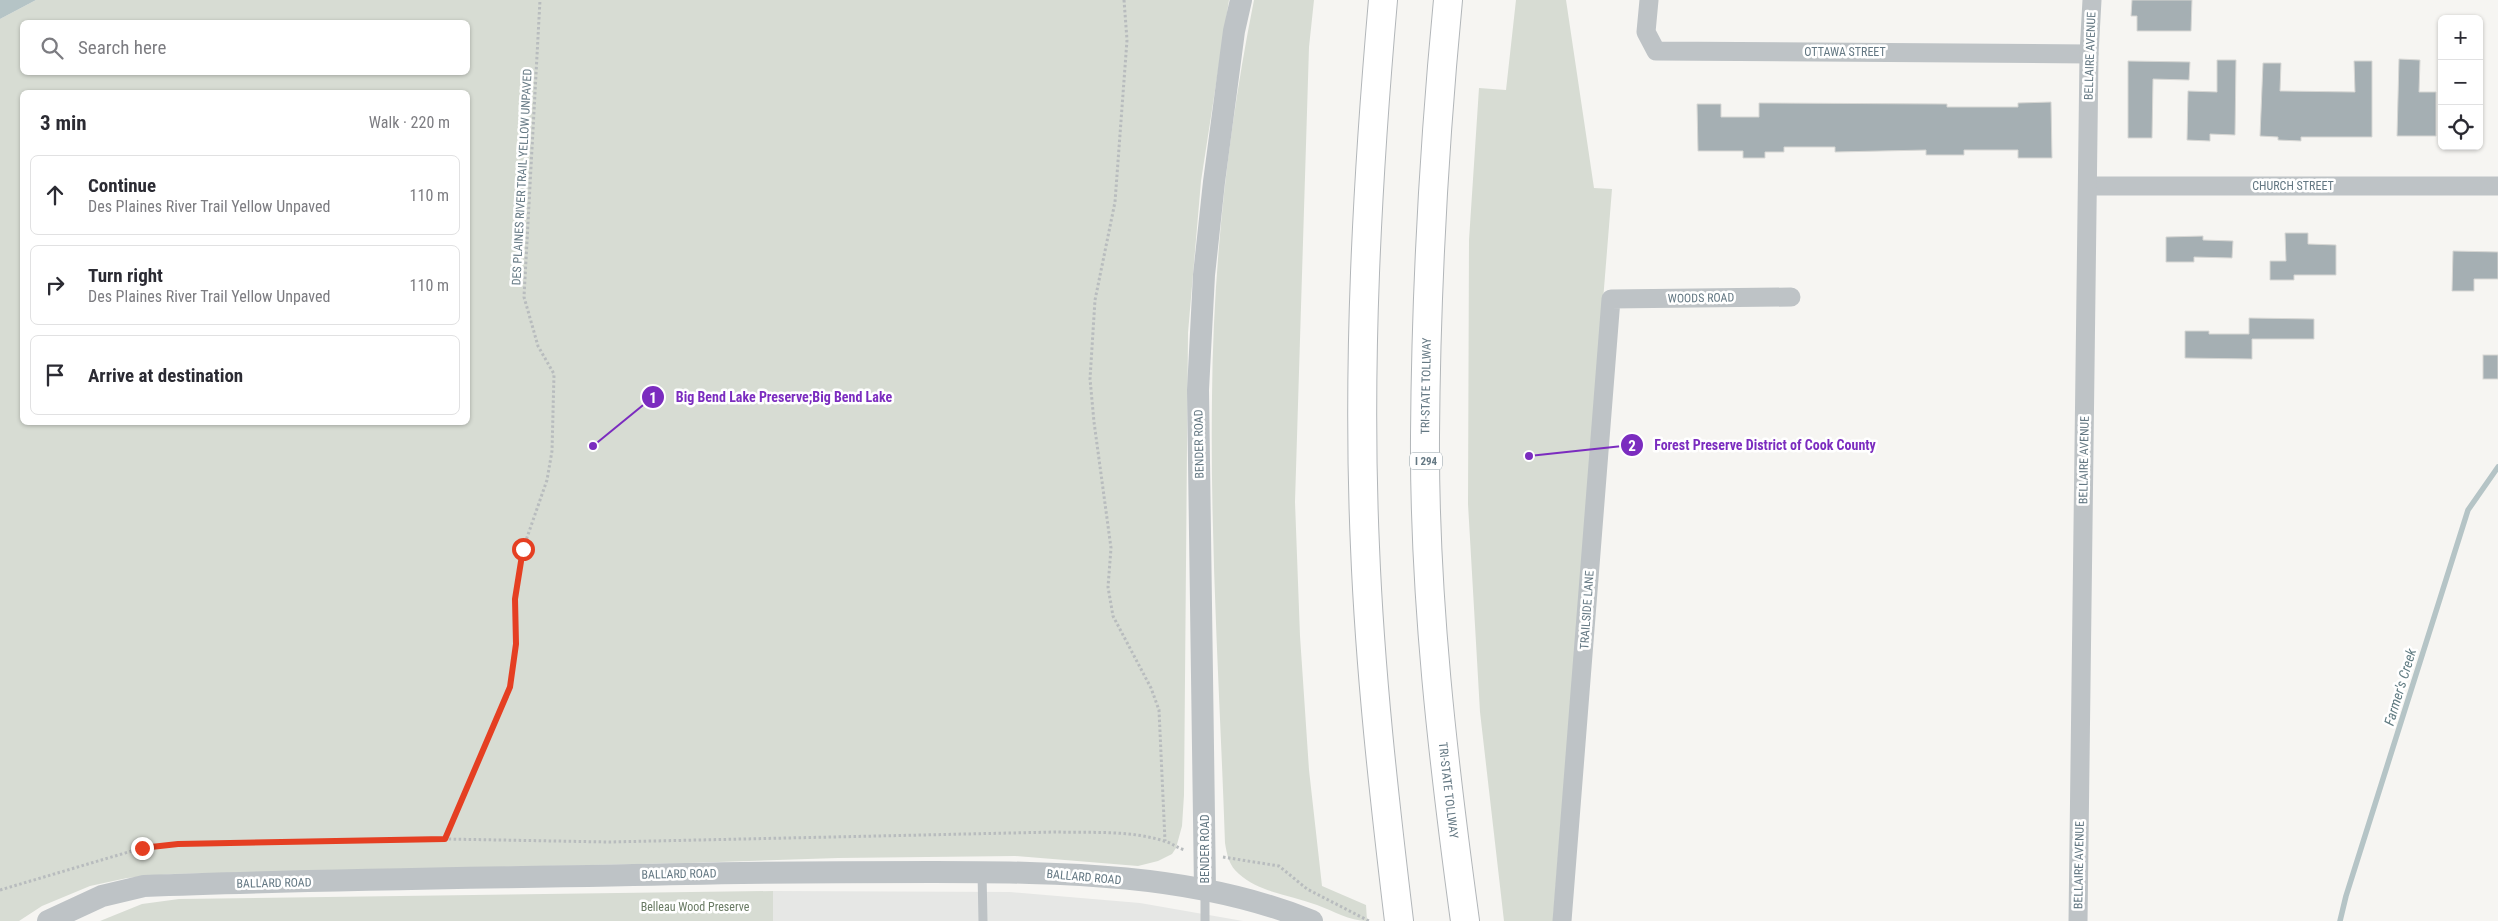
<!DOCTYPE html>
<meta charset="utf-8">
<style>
:root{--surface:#fff;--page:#f7f7f7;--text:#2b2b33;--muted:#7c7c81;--line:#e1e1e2}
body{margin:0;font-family:"Roboto Condensed",sans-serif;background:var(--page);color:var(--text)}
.controls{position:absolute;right:15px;top:15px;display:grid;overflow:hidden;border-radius:8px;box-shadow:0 1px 4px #0004}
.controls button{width:45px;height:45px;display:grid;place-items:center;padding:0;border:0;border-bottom:1px solid var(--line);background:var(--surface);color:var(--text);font:25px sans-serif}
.stop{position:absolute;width:15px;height:15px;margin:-11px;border:4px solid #e53f22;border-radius:50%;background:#fff}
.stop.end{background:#e53f22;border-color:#fff;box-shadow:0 1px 5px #0008}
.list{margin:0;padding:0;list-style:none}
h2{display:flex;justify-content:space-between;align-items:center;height:65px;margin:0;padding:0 20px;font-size:21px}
h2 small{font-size:16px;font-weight:400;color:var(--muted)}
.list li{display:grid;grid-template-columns:32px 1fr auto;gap:15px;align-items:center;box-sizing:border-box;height:80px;margin:0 10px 10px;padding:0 10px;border:1px solid var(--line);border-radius:8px}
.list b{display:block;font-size:19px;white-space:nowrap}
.list p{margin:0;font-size:16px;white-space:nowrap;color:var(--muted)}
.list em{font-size:16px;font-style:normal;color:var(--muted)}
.icon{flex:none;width:28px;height:28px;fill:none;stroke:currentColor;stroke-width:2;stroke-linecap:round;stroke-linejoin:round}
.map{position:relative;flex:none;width:2498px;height:921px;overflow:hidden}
.search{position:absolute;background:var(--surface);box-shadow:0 1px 4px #0004;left:20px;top:20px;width:450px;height:55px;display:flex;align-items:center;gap:12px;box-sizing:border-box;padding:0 18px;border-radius:8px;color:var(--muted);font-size:19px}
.panel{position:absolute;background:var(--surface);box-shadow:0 1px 4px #0004;left:20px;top:90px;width:450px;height:335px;border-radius:8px}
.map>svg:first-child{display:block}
.built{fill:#e6e7e5}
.green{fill:#d7dcd3;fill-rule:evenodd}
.water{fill:#b5c4c6}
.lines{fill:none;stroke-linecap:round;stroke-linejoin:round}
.stream{stroke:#b5c4c6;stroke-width:5.5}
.building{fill:#a5afb3;stroke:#d7d7d4}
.motorway-casing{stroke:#b2b6b9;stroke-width:30}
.path{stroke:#b8bcbe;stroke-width:3;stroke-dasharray:2.5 2.5;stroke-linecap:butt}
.service{stroke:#bec3c6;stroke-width:9}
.minor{stroke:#bec3c6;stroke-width:19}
.tertiary{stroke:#bec3c6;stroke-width:22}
.motorway{stroke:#fff;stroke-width:28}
.route{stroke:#e53f22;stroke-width:6}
.labels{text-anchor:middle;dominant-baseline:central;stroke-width:5;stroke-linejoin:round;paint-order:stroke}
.shield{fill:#fff;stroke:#92a0a8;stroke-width:1}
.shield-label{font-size:11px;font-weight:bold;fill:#647883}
.street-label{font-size:12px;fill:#647883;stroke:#fff}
.park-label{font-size:12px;fill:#697a63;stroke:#fff}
.water-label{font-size:14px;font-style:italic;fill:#5f7a80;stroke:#fff}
.leader{fill:none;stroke:#7b2cbf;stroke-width:2}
.callout-dot{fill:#7b2cbf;stroke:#fff;stroke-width:2}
.mark-label{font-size:15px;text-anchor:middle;font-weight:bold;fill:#fff}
.callout-label{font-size:14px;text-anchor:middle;font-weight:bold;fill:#7b2cbf;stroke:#fff;stroke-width:5;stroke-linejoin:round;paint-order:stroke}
</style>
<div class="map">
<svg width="2498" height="921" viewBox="0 0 2498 921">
<rect width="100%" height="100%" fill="#f6f5f2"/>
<polygon class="built" points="773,891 1010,892 1140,903 1243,921 773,921"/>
<g class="green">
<path d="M36 0H1229L1201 181 1188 333 1184 795 1182 826 1176 848 1172 854 1158 861 1138 866 1015 856 838 858 687 863 173 874 127 878 90 886 42 906 19 921H0V19ZM22 22H468V72H22ZM22 92H468V422H22Z"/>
<path d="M1254 0H1314L1309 47 1295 502 1300 636 1309 770 1322 886 1366 905 1367 921C1349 921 1334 911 1317 905 1291 895 1260 893 1239 874 1229 866 1227 855 1225 843 1220 695 1210 546 1212 397 1213 265 1228 130 1254 0Z"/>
<polygon points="1516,0 1566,0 1594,188 1612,189 1553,921 1504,921 1480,712 1468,504 1469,240 1479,88 1506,90"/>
<polygon points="773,891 773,921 100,921 142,904 179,899"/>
</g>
<polygon class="water" points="0,0 36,0 0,19"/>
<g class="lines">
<polyline class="stream" points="2340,921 2346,896 2468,510 2498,467"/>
</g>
<g class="building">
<polygon points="2132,0 2192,0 2191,31 2137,31 2137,16 2131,16"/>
<polygon points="2399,59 2420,60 2419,92 2436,92 2436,136 2397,136"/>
<polygon points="2217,60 2236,60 2235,135 2210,134 2210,141 2187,140 2188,91 2217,92"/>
<polygon points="2128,61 2190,62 2189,80 2153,79 2152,138 2128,138"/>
<polygon points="2354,61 2372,61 2372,137 2301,137 2301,141 2278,140 2278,137 2260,136 2263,63 2281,63 2280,91 2355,92"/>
<polygon points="2051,102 2052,158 2018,158 2018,150 1964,150 1964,155 1926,155 1926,150 1835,152 1835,147 1784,147 1784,152 1765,152 1765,158 1743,158 1743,151 1698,151 1697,104 1721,104 1721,117 1759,117 1759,103 1947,104 1947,107 2018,107 2018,103"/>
<polygon points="2285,233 2308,233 2308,244 2336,245 2336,275 2294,275 2294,280 2270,280 2270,261 2286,261"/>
<polygon points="2203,236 2203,240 2233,241 2232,258 2194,257 2194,262 2166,262 2166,237"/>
<polygon points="2453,251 2498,252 2498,279 2474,279 2474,291 2452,291"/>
<polygon points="2249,318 2314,319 2314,339 2252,339 2252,359 2185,358 2185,331 2209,331 2209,334 2249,334"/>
<rect x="2483" y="355" width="15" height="24"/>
</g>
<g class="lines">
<defs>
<g id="motorway">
<path d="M1383 0C1367 182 1357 364 1365 547 1370 672 1384 796 1399 921"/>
<path id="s1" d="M1448 0C1434 145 1426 290 1425 436 1424 598 1443 760 1465 921"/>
</g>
</defs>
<use href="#motorway" class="motorway-casing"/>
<g class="path">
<polyline points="1124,0 1127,40 1115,202 1095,300 1090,379 1094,422 1111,548 1108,587 1113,616 1151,688 1159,710 1165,841"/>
<polyline points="445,839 510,687 516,644 515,599 523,549 547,480 552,451 554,374 538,346 524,297 540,0"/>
<polyline points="1223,857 1279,866 1307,889 1369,921"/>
<path d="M0 890 142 848 178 844 445 839 609 842 1056 832C1090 833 1130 830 1164 841 1172 843 1177 848 1185 850"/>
</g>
<g class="service">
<polyline points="982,872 983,921"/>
<polyline points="1205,891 1205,921"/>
</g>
<g class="minor">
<polyline points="1649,0 1646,32 1656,51 2089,54"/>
<polyline points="2088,186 2498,186"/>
<polyline points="1562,921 1611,299 1791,297"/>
<polyline points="2078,921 2089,54 2092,0"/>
</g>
<g class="tertiary">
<polyline points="1205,890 1198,390 1204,275 1214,182 1234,31 1241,0"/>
<path d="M48 921 102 896 144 886C324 879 505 878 686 874 769 872 851 872 934 872 1060 872 1194 873 1312 921"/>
</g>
<use href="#motorway" class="motorway"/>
</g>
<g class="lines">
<polyline class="route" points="142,848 178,844 445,839 510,687 516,644 515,599 523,549"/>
</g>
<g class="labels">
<rect class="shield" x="1410" y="452.5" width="32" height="17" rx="4"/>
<g class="shield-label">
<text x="1426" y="461">I 294</text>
</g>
<g class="street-label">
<text x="1845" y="52">OTTAWA STREET</text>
<text transform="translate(2090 56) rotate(-88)">BELLAIRE AVENUE</text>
<text transform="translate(522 177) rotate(-87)">DES PLAINES RIVER TRAIL YELLOW UNPAVED</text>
<text x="2293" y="186">CHURCH STREET</text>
<text transform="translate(1701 298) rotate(-1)">WOODS ROAD</text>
<text transform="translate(1426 386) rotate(-89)">TRI-STATE TOLLWAY</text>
<text transform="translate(1199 444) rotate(-91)">BENDER ROAD</text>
<text transform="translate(2084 460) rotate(-89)">BELLAIRE AVENUE</text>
<text transform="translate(1587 610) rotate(-86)">TRAILSIDE LANE</text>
<text stroke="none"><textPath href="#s1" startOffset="792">TRI-STATE TOLLWAY</textPath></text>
<text transform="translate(1205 849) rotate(-90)">BENDER ROAD</text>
<text transform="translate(2079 865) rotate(-89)">BELLAIRE AVENUE</text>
<text transform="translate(679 874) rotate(-1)">BALLARD ROAD</text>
<text transform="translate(1084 877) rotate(5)">BALLARD ROAD</text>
<text transform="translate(274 883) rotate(-1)">BALLARD ROAD</text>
</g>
<g class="park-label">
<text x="695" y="907">Belleau Wood Preserve</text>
</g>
<g class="water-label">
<text transform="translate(2400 687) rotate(-73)">Farmer's Creek</text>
</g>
</g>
<path class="leader" d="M593 446L653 397M1529 456L1632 445"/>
<g class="callout-dot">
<circle cx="593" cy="446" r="5"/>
<circle cx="1529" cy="456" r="5"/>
<circle cx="653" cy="397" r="12"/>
<circle cx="1632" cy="445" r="12"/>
</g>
<g class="mark-label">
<text x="653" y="403">1</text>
<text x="1632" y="451">2</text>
</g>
<g class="callout-label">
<text x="784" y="402">Big Bend Lake Preserve;Big Bend Lake</text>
<text x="1765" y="450">Forest Preserve District of Cook County</text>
</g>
</svg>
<div class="controls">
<button>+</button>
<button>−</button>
<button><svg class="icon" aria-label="locate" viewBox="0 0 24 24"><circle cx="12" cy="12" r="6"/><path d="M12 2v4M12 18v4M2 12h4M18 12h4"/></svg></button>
</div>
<div class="stop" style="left:523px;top:549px"></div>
<div class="stop end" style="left:142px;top:848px"></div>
<div class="search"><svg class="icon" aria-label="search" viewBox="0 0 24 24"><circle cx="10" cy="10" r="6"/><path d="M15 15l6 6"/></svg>Search here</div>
<section class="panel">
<h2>3 min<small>Walk · 220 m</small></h2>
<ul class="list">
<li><svg class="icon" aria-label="ahead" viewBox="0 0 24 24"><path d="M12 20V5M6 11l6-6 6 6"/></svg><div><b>Continue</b><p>Des Plaines River Trail Yellow Unpaved</p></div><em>110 m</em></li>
<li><svg class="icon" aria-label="right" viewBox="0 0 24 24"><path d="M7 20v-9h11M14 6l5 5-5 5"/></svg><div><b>Turn right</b><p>Des Plaines River Trail Yellow Unpaved</p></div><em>110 m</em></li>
<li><svg class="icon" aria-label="arrive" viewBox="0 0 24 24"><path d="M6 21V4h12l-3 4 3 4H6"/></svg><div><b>Arrive at destination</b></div></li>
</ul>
</section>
</div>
